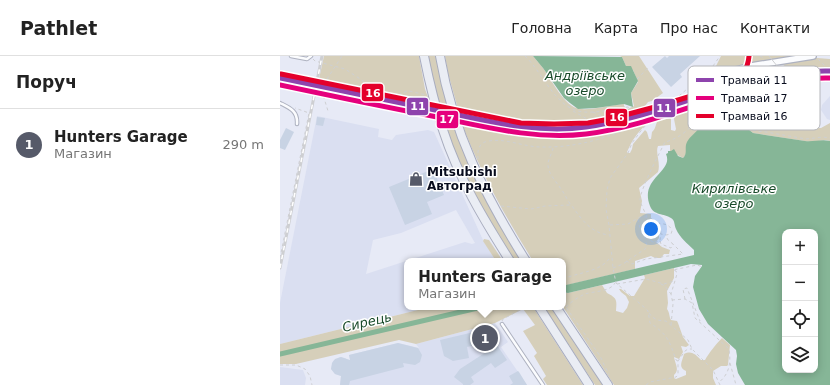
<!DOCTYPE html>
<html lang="uk">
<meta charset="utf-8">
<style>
:root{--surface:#fff;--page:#f2f2f2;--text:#222;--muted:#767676;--line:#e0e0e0;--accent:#565a69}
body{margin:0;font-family:"DejaVu Sans",sans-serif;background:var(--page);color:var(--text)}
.controls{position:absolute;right:12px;bottom:12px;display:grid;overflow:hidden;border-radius:8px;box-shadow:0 2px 10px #0003}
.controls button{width:36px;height:36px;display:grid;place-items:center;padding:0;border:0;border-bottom:1px solid var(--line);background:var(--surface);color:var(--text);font:20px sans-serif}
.you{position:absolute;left:371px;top:173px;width:14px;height:14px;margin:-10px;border:3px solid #fff;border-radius:50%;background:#1a73e8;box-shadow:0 0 0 6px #1a73e833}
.badge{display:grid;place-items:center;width:26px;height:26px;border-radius:50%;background:var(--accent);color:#fff;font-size:13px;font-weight:700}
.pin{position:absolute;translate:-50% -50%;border:2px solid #fff;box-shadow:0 1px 4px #0006}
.popup{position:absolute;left:124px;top:202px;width:162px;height:52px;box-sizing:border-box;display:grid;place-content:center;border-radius:8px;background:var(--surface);filter:drop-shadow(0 1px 3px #0005);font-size:13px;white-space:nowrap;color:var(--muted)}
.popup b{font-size:15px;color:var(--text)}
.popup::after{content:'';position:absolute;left:50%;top:100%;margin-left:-8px;border:8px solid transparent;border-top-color:var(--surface)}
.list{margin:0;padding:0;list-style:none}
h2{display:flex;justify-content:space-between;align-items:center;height:52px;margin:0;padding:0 16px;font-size:17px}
h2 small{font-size:13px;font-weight:400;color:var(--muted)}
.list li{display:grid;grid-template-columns:26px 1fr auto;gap:12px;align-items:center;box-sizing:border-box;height:72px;padding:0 16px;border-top:1px solid var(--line)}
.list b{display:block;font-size:15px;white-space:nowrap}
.list p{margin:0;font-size:13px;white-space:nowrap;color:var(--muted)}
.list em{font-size:13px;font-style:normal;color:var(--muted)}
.icon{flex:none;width:22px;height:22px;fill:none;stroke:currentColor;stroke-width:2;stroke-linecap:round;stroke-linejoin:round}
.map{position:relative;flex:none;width:550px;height:329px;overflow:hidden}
header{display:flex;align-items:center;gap:24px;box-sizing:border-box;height:56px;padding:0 20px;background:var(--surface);border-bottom:1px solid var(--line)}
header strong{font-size:19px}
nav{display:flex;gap:22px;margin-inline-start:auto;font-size:14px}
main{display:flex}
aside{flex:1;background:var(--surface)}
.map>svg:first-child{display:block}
.built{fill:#dadff1;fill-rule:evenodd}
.green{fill:#d6cfba}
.water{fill:#86b697;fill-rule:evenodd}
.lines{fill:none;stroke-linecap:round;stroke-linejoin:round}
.canal{stroke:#86b697;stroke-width:5}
.building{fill:#c8d3e4}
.lane-casing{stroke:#aeb2c0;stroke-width:4.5}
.street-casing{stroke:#aeb2c0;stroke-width:8}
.primary-casing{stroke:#a8acbe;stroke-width:10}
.path{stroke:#cecfd2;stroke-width:1;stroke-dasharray:3 3;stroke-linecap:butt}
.lane{stroke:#fbfcfe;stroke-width:2.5}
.street{stroke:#fbfcfe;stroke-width:5.5}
.primary{stroke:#eaedf4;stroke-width:8}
.tram{stroke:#cecfd2;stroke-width:1}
.rail-casing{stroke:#cecfd2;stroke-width:3}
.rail{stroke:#fff;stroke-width:1.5;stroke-dasharray:4.5;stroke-linecap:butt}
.street-bridge-casing{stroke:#aeb2c0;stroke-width:8;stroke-linecap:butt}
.street-bridge{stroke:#fbfcfe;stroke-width:5.5}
.tram-1-casing{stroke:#fff;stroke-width:8}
.tram-2-casing{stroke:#fff;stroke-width:8}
.tram-3-casing{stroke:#fff;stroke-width:8}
.tram-1{stroke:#8e44ad;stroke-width:5}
.tram-2{stroke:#e5007d;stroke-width:5}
.tram-3{stroke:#e4002b;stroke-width:5}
.labels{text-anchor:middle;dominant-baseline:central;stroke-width:3;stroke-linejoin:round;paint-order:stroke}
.poi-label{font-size:12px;font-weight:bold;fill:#080c1d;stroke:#fff;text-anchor:start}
.water-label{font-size:13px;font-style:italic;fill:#194b2a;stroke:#fff}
.key{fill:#fff;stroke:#b5b6bb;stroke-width:1}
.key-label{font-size:11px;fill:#080c1d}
.line-badge{stroke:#fff;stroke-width:1.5}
.badge-label{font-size:11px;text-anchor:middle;font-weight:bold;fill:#fff}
</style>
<header>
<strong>Pathlet</strong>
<nav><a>Головна</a><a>Карта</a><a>Про нас</a><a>Контакти</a></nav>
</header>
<main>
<aside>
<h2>Поруч<small></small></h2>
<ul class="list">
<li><span class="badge">1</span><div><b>Hunters Garage</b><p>Магазин</p></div><em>290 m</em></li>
</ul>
</aside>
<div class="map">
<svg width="550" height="329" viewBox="0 0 550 329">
<rect width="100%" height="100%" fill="#e7eaf6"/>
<g class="built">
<polygon points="550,40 550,64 547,63 541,54 542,49"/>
<path d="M37 60 99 73 98 81 112 84 116 79 148 74 154 76 203 184 216 205H127V251H150L0 288V247ZM176 154 195 187 192 188 185 186 86 218 93 184 121 177Z"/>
<polygon points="215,267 228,286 221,291 247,329 60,329 61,320 55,318 51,313 53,305 60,301 65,302 71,307 69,299 118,287 139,292 136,288"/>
<polygon points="0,311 23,314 26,322 25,329 0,329"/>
</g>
<g class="green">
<polygon points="44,0 139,0 145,33 150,47 39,23"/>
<polygon points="147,0 156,0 168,50 158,49"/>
<path d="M165 0H253C256 4 260 8 263 12 272 24 284 51 300 53 315 54 329 49 344 48V50L348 53 354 50 351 37 358 26 353 14 346 10 342 1 340 0H359L383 37 372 45 368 46 362 54 328 62 307 66 268 68 241 65 178 53 168 17Z"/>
<polygon points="441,0 511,0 509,2 438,13 435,12"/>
<path d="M537 2 550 3V13C545 12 539 11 534 11 521 11 513 17 502 8Z"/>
<polygon points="495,9 503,18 466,26 474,18 476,12"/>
<path d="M471 14C461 30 445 33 428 38 443 24 450 17 471 14Z"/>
<polygon points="519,22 522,28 534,38 527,40 513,38 507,30 515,31 516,29 505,27 505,26"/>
<path d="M463 37 462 42 460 45 477 63 525 72H541L550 67V85L546 84 531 86 473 77 468 73 448 69 443 71H420L418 75 412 80 405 100 403 102 390 95V89L378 90C375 97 381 107 378 116L359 132 362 145 360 157 371 158V162L375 165V170L379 175V182L376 186 382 191 390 194 389 198H384L381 202H375L371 200 355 205V213L283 230V205H253C225 160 199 114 181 65 210 70 239 77 269 77 302 77 333 71 365 62L367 67C357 78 353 82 347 96L348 97H350L352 93 353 88 365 74 367 76 369 83H371L372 76C377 72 375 64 382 60H391V74L395 75 396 73 394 63 395 59 421 53 451 39Z"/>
<path d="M162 60 171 62 242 205H233C204 160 178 112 162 60Z"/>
<polygon points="204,183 209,184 223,205 216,205 203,185"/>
<path d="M394 212V222L387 235 388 247 387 253C390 257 389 261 391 264L397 265 398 267 403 281 409 289 406 291 401 290 403 296 399 303 394 301C395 308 400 314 394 319V322L396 323 406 319V315C398 311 402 306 404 298 412 294 416 299 421 304H425C429 297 436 288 442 282L450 289 448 309 447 310H441L433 315V322L436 329H334L283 251V236L288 237 322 229 327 237C337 242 337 244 336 255L343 257 347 252 349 246 346 240 341 236 339 233H341L350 240H354L365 222 364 219Z"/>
<polygon points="150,251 253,251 303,329 267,329 263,323 266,320 254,300 257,297 243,275 255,269 243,253 215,267 136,288 119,284 16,308 0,308 0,288"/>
<polygon points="264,251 272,251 323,329 315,329"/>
</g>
<g class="water">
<polygon points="253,0 342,1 346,10 351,10 358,25 351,37 353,51 344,48 316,52 298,53 290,47 284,42 263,12"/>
<path d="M448 69 468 73 473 77 525 85C534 86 541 83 550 85V329H465L458 317 456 308 457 300 456 294 428 268 419 253 413 231 415 220 422 210V209L411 208 288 237 283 236V230L286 229 414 199V194C407 187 400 182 396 173 394 169 395 164 391 162 384 157 374 160 370 150 359 122 394 116 386 98L388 97V95H391L394 93 398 100 403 102C408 97 404 92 407 86 410 80 416 77 420 71H443ZM505 176H535V314H505Z"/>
</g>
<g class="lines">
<polyline class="canal" points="0,298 202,251"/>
</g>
<g class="building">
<polygon points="385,0 387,2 389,0 420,0 400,18 402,21 391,31 372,11"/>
<polygon points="495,34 508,37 507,39 511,40 510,47 506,46 505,48 492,45 493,43 489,42 491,35 494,36"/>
<polygon points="534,40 537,40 539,42 539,46 535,51 538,52 537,58 531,57 529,60 532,45 523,44 524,42 532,42"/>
<polygon points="37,61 45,62 43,70 36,69"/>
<polygon points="6,72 14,76 5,94 0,92 0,84"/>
<polygon points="153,113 164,139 147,146 152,158 125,169 109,131"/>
<polygon points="211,272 214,285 187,291 189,302 173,305 164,300 160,284"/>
<polygon points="118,287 138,292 142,299 140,306 135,309 123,307 124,311 70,325 69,329 60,329 61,320 55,318 51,313 52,307 55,303 61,301 70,304 69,299"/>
<polygon points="217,289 227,304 215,312 211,307 191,321 194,326 190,329 183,329 183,328 174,321 180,313"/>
<polygon points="238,315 239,316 247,329 230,329 233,327 229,320"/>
</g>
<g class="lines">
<defs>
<g id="lane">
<polyline points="11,0 27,3 31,0"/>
<path d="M0 47C10 52 18 55 17 68"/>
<polyline points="222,268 263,329"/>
</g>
<g id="street">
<polyline points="0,20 27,25"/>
<polyline points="60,32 119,44"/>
<polyline points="217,64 240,69 268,71 308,69 329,66 396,47 408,42 424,32 438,20 444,17 471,10 533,0"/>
</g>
<g id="primary">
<path d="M144 0C149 25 155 50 163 74 178 121 204 164 230 205"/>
<path d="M160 0C173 77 205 140 246 205"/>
<polyline points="259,251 309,329"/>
<polyline points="276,251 328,329"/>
</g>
</defs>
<use href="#lane" class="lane-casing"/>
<use href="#street" class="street-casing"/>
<use href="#primary" class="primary-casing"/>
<g class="path">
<path d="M245 0C264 18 276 54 304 56 318 57 334 53 348 51L352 54"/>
<polyline points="480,0 484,2"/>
<polyline points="33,3 35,5 65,13 97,34"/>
<polyline points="538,3 548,13"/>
<polyline points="433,10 440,0"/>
<path d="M504 10C514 17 522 12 533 12 539 12 544 13 550 13"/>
<polyline points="544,20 544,21"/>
<polyline points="47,23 62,0"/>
<polyline points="357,23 369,11"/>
<polyline points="421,25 430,17"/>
<path d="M504 28 514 40 512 48 498 58 483 42C483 33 497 31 504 28Z"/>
<polyline points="504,28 513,30"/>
<polyline points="45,34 44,42 48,55"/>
<polyline points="513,38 528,41 535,38 523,27 521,21"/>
<polyline points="120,40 121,37 129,35 146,39"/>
<polyline points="399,40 414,27"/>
<polyline points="444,40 444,45 446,50 452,59 465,64 472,74 476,75 486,76 526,83 543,81 550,82"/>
<polyline points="464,43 483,42"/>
<polyline points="293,55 309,64"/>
<polyline points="313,56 324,61"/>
<polyline points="29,57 34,58"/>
<path d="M273 92C272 97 269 102 268 107 267 117 276 125 281 133 285 138 287 144 291 149"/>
<path d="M198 103C197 94 199 86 209 85 226 82 244 91 261 91 304 92 337 78 376 61"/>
<path d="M221 150 251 153 265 150 289 149 292 150C302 164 311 177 329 179"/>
<path d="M367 161C365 156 361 149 360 144 360 134 380 96 385 86 399 83 415 70 420 57L415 50"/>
<path d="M377 167C384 168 390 168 392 175L391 178 386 179 381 178"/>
<path d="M330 169 348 168 360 161H367L376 166 381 174 380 185C366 188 359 174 358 163"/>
<polyline points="371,185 382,190"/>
<polyline points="380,185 381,188 391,192 393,188 388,184 386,180"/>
<polyline points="0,202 29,57 15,52"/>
<polyline points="346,205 352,208 366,203 403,198 393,188"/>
<polyline points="333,212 343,208 365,193 367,190 364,179"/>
<path d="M283 223C299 216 322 216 331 200"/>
<polyline points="337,228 366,223 384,228 394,225"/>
<polyline points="381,228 385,230 391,238"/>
<polyline points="405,243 403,233 407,232 420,265"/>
<path d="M392 244 405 243 412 247 415 262 449 293C451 306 450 318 438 327"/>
<polyline points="283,247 320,300 329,319"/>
<path d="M286 251C291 246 298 241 305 238 314 235 330 236 335 227"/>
<path d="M369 257C373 263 378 265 386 265L408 284 412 293 433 314 440 329"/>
<polyline points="222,265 223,263 242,253 241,251"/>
<polyline points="391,269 393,248 391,238 397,218 396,215 393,214 417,209 423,211"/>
<path d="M398 305 396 304C389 284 388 279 370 267L368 255 365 252 336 227 333 212 329 169 326 153 327 134 330 122 348 97 352 87 363 72 378 60 394 57 444 39 445 36V26L451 21 468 16"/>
<polyline points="450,307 456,329"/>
<polyline points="0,309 16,309 25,313 30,320 32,329"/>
<polyline points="366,329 370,326 396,321 398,319 398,305 405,295 408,293 412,293"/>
</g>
<use href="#lane" class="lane"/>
<use href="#street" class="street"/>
<use href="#primary" class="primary"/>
<polyline class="tram" points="489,0 502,16 513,21"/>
<defs>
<polyline id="rail" points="0,212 42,0"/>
</defs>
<use href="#rail" class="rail-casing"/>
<use href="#rail" class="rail"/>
<defs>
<g id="street-bridge">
<polyline points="27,25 60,32"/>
<polyline points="119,44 217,64"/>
</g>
</defs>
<use href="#street-bridge" class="street-bridge-casing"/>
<use href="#street-bridge" class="street-bridge"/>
<defs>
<path id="tram-1" d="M0 22C53 33 107 44 160 55 208 65 257 78 306 71 389 60 466 13 550 15"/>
<path id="tram-2" d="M0 29C52 40 105 51 157 61 206 71 255 84 306 78 388 68 467 20 550 22"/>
<path id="tram-3" d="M1 18 241 67 274 68 308 67 330 63 375 51 451 28C462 21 468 13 469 0"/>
</defs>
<use href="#tram-1" class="tram-1-casing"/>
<use href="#tram-2" class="tram-2-casing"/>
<use href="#tram-3" class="tram-3-casing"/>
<use href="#tram-1" class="tram-1"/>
<use href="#tram-2" class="tram-2"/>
<use href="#tram-3" class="tram-3"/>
</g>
<defs>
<symbol id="shop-bare" viewBox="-9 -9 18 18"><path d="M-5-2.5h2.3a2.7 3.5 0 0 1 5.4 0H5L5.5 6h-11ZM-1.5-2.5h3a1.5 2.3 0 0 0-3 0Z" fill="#565a69" stroke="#fff" stroke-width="2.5" paint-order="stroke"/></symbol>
</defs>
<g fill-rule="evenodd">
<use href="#shop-bare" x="126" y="113" width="20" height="20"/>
</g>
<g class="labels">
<g class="poi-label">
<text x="147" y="116">Mitsubishi<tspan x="147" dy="14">Автоград</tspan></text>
</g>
<g class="water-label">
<text x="305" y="19">Андріївське<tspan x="305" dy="15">озеро</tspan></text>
<text x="454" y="132">Кирилівське<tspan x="454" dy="15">озеро</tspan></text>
<text transform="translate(87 266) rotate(-13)">Сирець</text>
</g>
</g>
<rect x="408" y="10" width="132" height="64" rx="6" class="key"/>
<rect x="416" y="22" width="18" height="4" fill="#8e44ad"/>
<rect x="416" y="40" width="18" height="4" fill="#e5007d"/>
<rect x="416" y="58" width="18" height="4" fill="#e4002b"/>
<g class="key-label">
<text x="441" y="28">Трамвай 11</text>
<text x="441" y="46">Трамвай 17</text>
<text x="441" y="64">Трамвай 16</text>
</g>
<g class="line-badge">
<rect x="81" y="27" width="23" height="19" rx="4" fill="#e4002b"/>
<rect x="126" y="41" width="23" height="19" rx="4" fill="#8e44ad"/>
<rect x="373" y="42" width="23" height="20" rx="4" fill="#8e44ad"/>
<rect x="325" y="52" width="23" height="19" rx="4" fill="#e4002b"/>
<rect x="156" y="54" width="23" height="19" rx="4" fill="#e5007d"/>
</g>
<g class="badge-label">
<text x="93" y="41">16</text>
<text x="138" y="54">11</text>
<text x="384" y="56">11</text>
<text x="337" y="65">16</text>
<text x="167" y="67">17</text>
</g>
</svg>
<div class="controls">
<button>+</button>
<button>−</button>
<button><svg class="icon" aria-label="locate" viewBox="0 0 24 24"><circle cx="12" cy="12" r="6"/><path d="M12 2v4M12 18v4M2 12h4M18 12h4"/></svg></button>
<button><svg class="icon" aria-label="layers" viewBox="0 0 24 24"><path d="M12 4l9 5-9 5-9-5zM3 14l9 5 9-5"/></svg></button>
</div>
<div class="you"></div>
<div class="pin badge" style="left:205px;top:282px">1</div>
<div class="popup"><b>Hunters Garage</b>Магазин</div>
</div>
</main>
